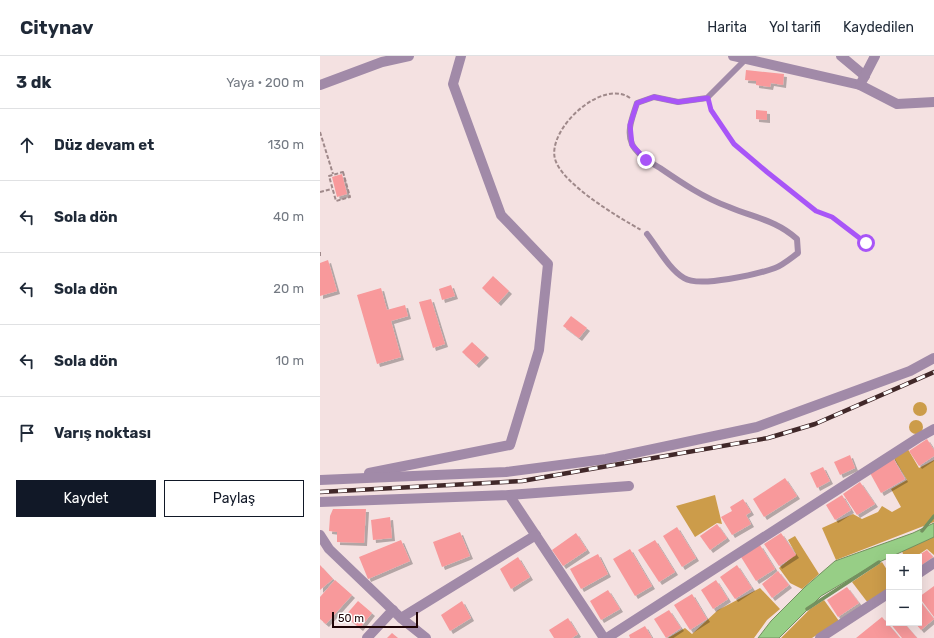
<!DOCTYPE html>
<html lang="tr">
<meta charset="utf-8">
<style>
:root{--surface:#fff;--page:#f6f6f7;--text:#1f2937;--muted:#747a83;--line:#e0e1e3;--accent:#111827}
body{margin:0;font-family:Rubik,sans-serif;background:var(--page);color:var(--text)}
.controls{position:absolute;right:12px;bottom:12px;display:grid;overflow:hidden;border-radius:0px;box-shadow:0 4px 16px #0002}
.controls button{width:36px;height:36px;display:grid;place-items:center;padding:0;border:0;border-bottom:1px solid var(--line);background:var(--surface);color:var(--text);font:20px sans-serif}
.scale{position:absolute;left:12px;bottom:10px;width:86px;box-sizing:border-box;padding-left:4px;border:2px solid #1e0305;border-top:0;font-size:11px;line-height:14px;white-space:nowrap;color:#1e0305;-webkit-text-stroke:3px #fff;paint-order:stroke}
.stop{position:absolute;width:12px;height:12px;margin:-9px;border:3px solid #a855f7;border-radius:50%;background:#fff}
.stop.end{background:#a855f7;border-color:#fff;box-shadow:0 1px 4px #0008}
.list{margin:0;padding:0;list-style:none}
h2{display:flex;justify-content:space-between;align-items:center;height:52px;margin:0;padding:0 16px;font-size:17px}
h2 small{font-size:13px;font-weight:400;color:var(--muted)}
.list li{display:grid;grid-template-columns:26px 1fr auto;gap:12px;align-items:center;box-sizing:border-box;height:72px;padding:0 16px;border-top:1px solid var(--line)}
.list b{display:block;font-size:15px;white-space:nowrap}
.list em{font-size:13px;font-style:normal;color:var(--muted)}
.actions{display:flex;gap:8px;padding:12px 16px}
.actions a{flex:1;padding:9px 0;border:1px solid var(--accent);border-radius:0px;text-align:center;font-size:14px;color:var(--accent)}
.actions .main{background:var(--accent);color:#fff}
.icon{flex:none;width:22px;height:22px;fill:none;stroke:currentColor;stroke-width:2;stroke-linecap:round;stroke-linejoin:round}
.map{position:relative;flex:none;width:614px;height:582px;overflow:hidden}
header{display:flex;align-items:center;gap:24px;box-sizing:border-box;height:56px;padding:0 20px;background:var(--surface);border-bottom:1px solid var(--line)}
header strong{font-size:19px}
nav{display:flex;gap:22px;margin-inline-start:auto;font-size:14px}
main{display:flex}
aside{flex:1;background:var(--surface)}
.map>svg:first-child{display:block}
.forest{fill:#cc9c4a}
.water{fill:#97ce86;stroke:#73915f}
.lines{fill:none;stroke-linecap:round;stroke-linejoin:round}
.stream{stroke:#73915f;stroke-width:3.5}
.building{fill:#f8999b;filter:url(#shadow)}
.path{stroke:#9f898a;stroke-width:2;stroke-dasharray:4 2;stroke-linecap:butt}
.service{stroke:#a18aa8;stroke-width:6}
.minor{stroke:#a18aa8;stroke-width:10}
.rail-casing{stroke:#412829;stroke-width:4.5}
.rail{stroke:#fff;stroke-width:3;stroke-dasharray:9;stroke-linecap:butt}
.route{stroke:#a855f7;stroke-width:5}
</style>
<header>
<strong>Citynav</strong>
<nav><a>Harita</a><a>Yol tarifi</a><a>Kaydedilen</a></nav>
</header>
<main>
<aside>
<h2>3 dk<small>Yaya · 200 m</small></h2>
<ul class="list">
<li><svg class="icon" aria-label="ahead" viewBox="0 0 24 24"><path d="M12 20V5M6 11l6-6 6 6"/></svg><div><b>Düz devam et</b></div><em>130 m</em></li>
<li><svg class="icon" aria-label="left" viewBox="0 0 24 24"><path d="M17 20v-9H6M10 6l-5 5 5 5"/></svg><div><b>Sola dön</b></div><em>40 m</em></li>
<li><svg class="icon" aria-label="left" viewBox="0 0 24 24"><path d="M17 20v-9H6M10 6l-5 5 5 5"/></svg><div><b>Sola dön</b></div><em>20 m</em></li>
<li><svg class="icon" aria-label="left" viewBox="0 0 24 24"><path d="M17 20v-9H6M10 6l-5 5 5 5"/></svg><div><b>Sola dön</b></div><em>10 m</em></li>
<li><svg class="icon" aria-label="arrive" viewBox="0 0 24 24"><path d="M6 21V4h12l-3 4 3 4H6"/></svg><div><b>Varış noktası</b></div></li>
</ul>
<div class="actions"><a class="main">Kaydet</a><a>Paylaş</a></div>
</aside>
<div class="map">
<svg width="614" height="582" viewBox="0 0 614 582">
<defs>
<filter id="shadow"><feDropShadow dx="3" dy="3" stdDeviation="0" flood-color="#0004"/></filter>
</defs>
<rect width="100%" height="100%" fill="#f4e1e1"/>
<g class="forest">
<circle cx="600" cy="353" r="7"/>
<circle cx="596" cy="371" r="7"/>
<polygon points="586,390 599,412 614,404 614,466 516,504 502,472 533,458 542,463 558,456 562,450 572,456 581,451 571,433 587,424 572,399"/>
<polygon points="395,439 402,468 397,467 375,481 356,450"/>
<polygon points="475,480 499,518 482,533 470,527 459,512 476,498 468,484"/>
<polygon points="614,481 614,499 607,493 595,501 584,501 582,495"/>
<polygon points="562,506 569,517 569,532 548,547 532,526"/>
<polygon points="440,532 460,553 447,564 434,582 348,582 365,572 372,578 398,554"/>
<polygon points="504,544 519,565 492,582 461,582 490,553"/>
</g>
<polygon class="water" points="614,467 614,481 555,508 501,540 459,582 438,582 451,565 485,531 515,505 593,477"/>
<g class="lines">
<g class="stream">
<polyline points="602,475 614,460"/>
<polyline points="487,553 559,506"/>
</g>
</g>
<g class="building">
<polygon points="426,14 464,18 463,29 451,27 450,31 436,29 436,25 425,24"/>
<polygon points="436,54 447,55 447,64 436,63"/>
<polygon points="22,118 27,138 17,141 12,121"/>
<polygon points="8,204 17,235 0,240 0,207"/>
<polygon points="173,220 189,235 178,247 162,232"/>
<polygon points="131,229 135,240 122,244 119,233"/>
<polygon points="61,232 67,254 85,249 88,260 71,265 81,301 57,308 37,239"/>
<polygon points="111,243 125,288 113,292 99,246"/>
<polygon points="251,260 267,272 259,282 243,270"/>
<polygon points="152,286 166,299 156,309 142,296"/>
<polygon points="607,383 614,394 614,400 599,410 589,395"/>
<polygon points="530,399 535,412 520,419 514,406"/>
<polygon points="572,400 585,423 561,437 550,417"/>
<polygon points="503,411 510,425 497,432 490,417"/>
<polygon points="465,422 477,440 444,461 433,443"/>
<polygon points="540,426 555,448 537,459 523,438"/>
<polygon points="522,439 531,454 515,464 506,449"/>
<polygon points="423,443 431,456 426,459 431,468 412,479 401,461 412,455 410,451"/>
<polygon points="13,453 46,453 44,487 17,486 17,476 9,475 10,460"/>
<polygon points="70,461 72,482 53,484 51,464"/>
<polygon points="397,468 407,482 390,494 380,480"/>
<polygon points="357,471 376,502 362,511 343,480"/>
<polygon points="140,476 150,500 122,511 113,486"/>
<polygon points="256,477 267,494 243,510 232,494"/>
<polygon points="461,477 476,499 459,510 444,488"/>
<polygon points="81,484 90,505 48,523 39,501"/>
<polygon points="335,484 355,516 339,526 318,494"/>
<polygon points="440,489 455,513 436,525 421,501"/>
<polygon points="310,493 332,530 315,540 293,503"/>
<polygon points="607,494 613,501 599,511 599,501 596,501"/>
<polygon points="278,498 288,518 261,533 250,513"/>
<polygon points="198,501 210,521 191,533 180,513"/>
<polygon points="0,509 13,523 0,534"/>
<polygon points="417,509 432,532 415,543 400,521"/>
<polygon points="458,515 469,529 452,542 442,528"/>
<polygon points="15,524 32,539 6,568 0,563 0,541"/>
<polygon points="396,524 408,543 393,553 381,534"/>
<polygon points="614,530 614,561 599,541"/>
<polygon points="527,531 539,547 518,561 507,544"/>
<polygon points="288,534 300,553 281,564 270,545"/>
<polygon points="372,538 387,563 370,574 354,549"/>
<polygon points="599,544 614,563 601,574 595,567 599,567"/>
<polygon points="38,545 52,557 40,572 25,560"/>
<polygon points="142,545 151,562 130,575 121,559"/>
<polygon points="349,554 361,572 346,582 334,563"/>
<polygon points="562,561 580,582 536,582"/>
<polygon points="248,562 258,578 252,582 234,582 229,574"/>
<polygon points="570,567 584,567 597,582 582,582"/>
<polygon points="325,570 332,582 310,582 309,579"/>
<polygon points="72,577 78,582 67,582"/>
</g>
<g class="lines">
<g class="path">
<path d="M310 42C282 22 227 73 235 103 242 128 298 161 321 174"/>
<polyline points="390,50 401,70 414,88 428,100 496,155 512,161 546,187"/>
<polyline points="0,76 13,118"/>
<polygon points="23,116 30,141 16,145 9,120"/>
<polyline points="0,136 12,133"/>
<polyline points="0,196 0,200"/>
</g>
<path class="service" d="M327 178C338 192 349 213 364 222 379 232 438 218 455 212 463 209 471 202 478 197L477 183C456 164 435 162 409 151 384 142 362 127 340 112 331 107 317 99 312 88 306 75 313 60 317 47L334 41 358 46 387 42 426 3"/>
<g class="minor">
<polyline points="413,0 540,29"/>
<polyline points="521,0 545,20"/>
<polyline points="555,0 540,29 577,48 614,46"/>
<polyline points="0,29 62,6 89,0"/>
<polyline points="49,417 190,389 219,294 228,208 181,159 133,28 141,0"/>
<polyline points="0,424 186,416 286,403 437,371 590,315 614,302"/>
<polyline points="189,439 284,582"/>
<polyline points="0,446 189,439 309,430"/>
<polyline points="0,479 9,493 81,562 106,582"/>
<polyline points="599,517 614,507"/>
<polyline points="81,562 216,479"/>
<polyline points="47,582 73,554"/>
<polyline points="287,582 598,382 614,373"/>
<polyline points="500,582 569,537"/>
</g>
<defs>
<polyline id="rail" points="0,436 202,425 448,382 495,368 614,316"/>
</defs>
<use href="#rail" class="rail-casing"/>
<use href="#rail" class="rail"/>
</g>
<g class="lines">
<polyline class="route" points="326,104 312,89 310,69 317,47 334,41 358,46 388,42 391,54 414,88 447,116 496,155 512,161 546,187"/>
</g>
</svg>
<div class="controls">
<button>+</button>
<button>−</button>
</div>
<div class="scale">50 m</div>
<div class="stop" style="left:546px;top:187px"></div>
<div class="stop end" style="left:326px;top:104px"></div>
</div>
</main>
